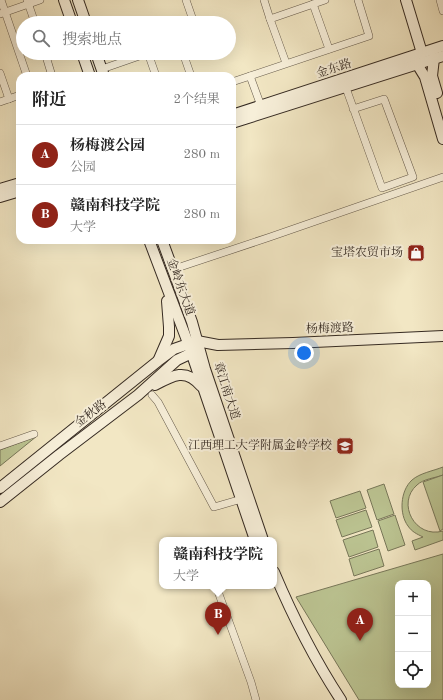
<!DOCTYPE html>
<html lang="zh">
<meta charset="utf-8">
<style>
:root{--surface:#fff;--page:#f6f6f6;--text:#222;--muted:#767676;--line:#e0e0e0;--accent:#8f2418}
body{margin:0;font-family:"Old Standard TT","Noto Serif SC",serif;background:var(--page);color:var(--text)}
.controls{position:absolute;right:12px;bottom:12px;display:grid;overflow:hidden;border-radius:8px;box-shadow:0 4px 16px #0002}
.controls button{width:36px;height:36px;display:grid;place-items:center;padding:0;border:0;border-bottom:1px solid var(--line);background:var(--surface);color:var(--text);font:20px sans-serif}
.you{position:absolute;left:304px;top:353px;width:14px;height:14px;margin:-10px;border:3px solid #fff;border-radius:50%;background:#1a73e8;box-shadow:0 0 0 6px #1a73e833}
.badge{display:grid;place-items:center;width:26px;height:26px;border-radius:50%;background:var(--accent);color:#fff;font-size:13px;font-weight:700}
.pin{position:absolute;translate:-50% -33px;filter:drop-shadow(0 1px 2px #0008)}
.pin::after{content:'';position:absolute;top:21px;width:14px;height:12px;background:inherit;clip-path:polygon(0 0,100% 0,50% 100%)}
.popup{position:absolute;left:159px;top:537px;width:118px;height:52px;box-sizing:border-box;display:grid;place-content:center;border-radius:8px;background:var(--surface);filter:drop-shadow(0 1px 3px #0005);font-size:13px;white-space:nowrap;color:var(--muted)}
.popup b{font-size:15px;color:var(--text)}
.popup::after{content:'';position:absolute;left:50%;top:100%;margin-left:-8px;border:8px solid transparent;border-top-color:var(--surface)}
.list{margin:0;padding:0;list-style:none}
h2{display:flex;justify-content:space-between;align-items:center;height:52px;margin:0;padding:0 16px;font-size:17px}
h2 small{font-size:13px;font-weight:400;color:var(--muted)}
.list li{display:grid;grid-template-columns:26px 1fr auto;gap:12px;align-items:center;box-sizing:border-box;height:60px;padding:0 16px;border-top:1px solid var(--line)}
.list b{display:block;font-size:15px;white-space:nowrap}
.list p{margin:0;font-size:13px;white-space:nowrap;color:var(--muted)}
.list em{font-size:13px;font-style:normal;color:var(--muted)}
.icon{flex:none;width:22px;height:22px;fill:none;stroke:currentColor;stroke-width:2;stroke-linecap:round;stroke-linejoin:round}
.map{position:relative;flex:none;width:443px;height:700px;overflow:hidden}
.search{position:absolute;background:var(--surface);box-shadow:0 4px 16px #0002;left:16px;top:16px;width:220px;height:44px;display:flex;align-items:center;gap:10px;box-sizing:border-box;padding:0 14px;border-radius:22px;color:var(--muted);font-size:15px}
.panel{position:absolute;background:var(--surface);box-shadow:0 4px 16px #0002;left:16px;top:72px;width:220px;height:172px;border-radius:12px}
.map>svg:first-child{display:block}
.green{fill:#bcc593;stroke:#78785a;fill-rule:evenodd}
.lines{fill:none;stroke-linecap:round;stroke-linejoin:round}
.street-casing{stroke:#64594a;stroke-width:8}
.secondary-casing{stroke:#352a22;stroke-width:12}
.street{stroke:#f7efd9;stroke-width:7}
.secondary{stroke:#f7efd9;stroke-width:10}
.labels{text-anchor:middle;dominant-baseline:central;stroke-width:4;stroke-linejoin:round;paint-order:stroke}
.street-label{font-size:12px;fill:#352a22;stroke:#f7efd9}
.poi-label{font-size:12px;fill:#352a22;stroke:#f7efd9;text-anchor:end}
</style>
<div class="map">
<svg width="443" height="700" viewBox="0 0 443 700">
<rect width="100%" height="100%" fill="#f2e7c4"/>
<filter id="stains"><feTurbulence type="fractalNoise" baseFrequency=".005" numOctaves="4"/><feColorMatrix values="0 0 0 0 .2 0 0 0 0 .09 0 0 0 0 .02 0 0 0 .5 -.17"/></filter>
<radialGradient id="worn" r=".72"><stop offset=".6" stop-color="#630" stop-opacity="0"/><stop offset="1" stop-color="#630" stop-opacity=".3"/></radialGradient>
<g class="green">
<polygon points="37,436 0,466 0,450"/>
<path d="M443 467V475C435 478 423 479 417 485 396 503 415 539 443 531V540L415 550 412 541 423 537C417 534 412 532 408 526 399 514 400 491 412 480 420 473 433 471 443 467Z"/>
<polygon points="443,475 443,529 440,531 423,482"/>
<polygon points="384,484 394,514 377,520 367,490"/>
<polygon points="360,491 366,508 336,518 330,501"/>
<polygon points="366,510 372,527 342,537 336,520"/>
<polygon points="395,515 405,545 388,551 378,521"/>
<polygon points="373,530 378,547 349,557 343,540"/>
<polygon points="379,549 384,566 354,576 349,559"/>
<path d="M443 554V700H359L296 597ZM398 583H428V685H398Z"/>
</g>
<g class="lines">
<defs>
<g id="street">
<polyline points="1,0 27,76"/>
<polyline points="27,0 35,23"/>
<polyline points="186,0 194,23"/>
<polyline points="264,0 270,19 325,0"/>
<polyline points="440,0 443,11"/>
<polyline points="313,4 329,49"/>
<polyline points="0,14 40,0"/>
<polyline points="270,19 286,63"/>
<polyline points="45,53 52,76"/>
<polyline points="148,53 156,76"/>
<polyline points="183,53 191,76"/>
<polyline points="102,69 148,53"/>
<polyline points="0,73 9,99"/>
<polyline points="250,76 261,106"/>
<polyline points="232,82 369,36 358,0"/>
<polyline points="346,88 382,188 413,177 384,99 353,109"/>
<polyline points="0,102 20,95"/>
<polyline points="174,269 270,237 443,177"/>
<polyline points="152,395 158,402 214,507 245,498"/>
<polyline points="0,446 34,434"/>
<polyline points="216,586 251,682 256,700"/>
</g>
<g id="secondary">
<polyline points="64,0 72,23"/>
<polyline points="78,0 86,23"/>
<polyline points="406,0 422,53"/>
<polyline points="82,53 90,76"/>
<polyline points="96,53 104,76"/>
<polyline points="434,58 432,76 437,93"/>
<polyline points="417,64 425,77 443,139"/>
<polyline points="232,115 443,46"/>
<polyline points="232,123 443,56"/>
<polyline points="0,189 20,183"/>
<polyline points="0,197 20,191"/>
<polyline points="149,240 188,343 255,540"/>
<polyline points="162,240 192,322 205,369 263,540"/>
<polyline points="159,359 169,336 169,327 167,301"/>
<path d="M155 385C173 375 186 368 201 386"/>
<polyline points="0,488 158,361 174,349 197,341 218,345 293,343 443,336"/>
<polyline points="0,502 59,455 138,395 177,360 196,351"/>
<path d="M274 572C293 617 314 659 341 700"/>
</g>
</defs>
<use href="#street" class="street-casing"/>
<use href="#secondary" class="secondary-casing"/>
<use href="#street" class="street"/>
<use href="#secondary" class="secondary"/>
</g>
<defs>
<symbol id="shop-square" viewBox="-11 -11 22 22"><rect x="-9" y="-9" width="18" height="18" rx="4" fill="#8f2418" stroke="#f7efd9"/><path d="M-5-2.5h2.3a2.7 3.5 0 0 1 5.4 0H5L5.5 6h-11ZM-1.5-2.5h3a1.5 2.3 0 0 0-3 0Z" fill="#fff"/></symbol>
<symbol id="school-square" viewBox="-11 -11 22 22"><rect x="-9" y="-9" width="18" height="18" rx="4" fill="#8f2418" stroke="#f7efd9"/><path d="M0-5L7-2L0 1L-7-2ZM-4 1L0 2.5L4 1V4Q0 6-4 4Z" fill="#fff"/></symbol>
</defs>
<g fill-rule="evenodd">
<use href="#shop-square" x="406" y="243" width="20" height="20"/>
<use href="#school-square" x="335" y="436" width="20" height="20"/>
</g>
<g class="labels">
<g class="street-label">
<text transform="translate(334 69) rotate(-18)">金东路</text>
<text transform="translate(180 287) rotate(70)">金岭东大道</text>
<text transform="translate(330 329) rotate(-2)">杨梅渡路</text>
<text transform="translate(226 391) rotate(72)">章江南大道</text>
<text transform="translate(91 414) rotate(-37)">金秋路</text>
</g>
<g class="poi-label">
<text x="403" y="253">宝塔农贸市场</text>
<text x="332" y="446">江西理工大学附属金岭学校</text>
</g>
</g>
<rect width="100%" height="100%" filter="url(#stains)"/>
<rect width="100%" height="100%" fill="url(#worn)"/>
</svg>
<div class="controls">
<button>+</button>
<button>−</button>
<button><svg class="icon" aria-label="locate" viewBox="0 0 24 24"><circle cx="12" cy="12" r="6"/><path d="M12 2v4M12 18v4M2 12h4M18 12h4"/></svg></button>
</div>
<div class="you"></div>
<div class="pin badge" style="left:360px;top:641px">A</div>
<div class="pin badge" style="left:218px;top:635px">B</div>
<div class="popup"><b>赣南科技学院</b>大学</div>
<div class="search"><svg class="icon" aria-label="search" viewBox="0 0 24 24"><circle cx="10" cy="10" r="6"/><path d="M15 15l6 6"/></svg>搜索地点</div>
<section class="panel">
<h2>附近<small>2个结果</small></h2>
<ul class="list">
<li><span class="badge">A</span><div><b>杨梅渡公园</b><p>公园</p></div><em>280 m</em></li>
<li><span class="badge">B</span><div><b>赣南科技学院</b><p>大学</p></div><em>280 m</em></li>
</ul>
</section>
</div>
